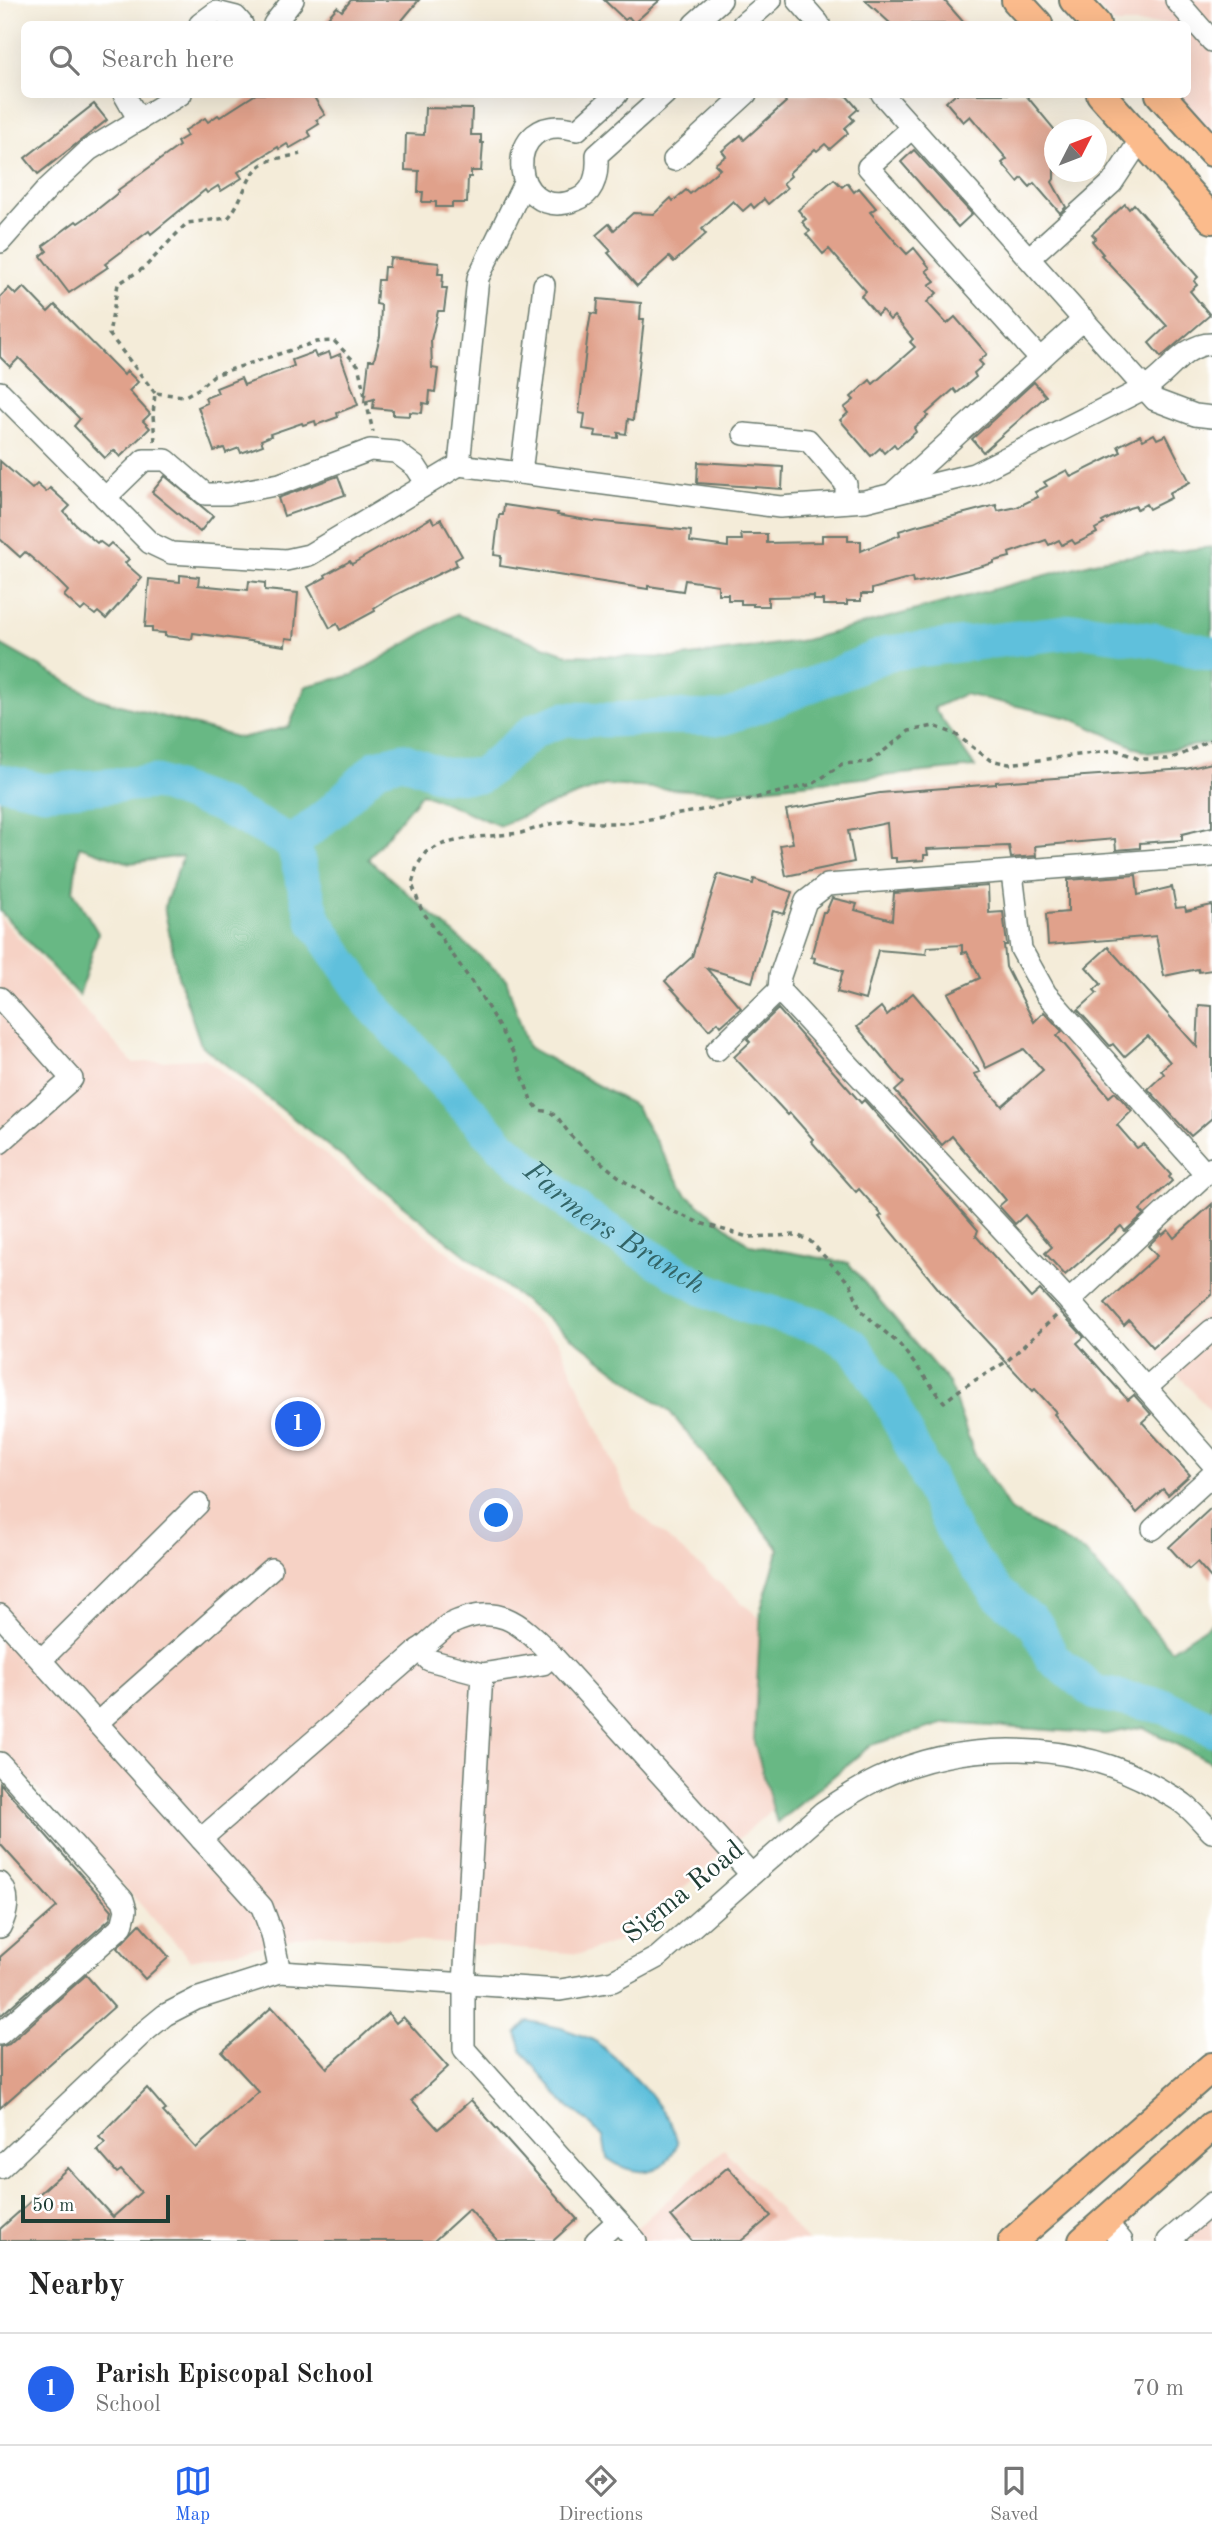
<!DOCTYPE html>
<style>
:root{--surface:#fff;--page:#f2f2f2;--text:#222;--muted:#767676;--line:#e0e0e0;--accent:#2563eb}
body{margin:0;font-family:"Old Standard TT",serif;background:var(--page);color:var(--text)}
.compass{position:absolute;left:1044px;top:119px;width:63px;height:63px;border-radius:50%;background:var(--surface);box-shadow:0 7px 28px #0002;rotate:48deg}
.scale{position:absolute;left:21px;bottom:18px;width:149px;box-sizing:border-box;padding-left:7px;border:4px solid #1f3d34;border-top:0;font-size:19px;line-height:24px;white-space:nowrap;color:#1f3d34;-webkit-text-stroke:5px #fff;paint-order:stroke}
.you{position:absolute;left:497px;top:1516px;width:24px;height:24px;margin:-18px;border:5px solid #fff;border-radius:50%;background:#1a73e8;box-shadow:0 0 0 10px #1a73e833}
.badge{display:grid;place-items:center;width:46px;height:46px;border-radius:50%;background:var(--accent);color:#fff;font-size:23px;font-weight:700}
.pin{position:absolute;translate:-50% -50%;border:4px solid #fff;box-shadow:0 2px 7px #0006}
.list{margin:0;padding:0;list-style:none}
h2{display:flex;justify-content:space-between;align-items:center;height:91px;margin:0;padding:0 28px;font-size:30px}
h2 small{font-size:23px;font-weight:400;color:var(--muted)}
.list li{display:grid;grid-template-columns:46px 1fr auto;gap:21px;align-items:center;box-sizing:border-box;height:112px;padding:0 28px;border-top:2px solid var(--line)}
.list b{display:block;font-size:26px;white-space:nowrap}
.list p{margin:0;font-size:23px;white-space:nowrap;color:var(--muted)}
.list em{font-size:23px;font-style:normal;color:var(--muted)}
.icon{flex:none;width:38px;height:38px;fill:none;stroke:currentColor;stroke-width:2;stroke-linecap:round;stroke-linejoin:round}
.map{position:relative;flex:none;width:1212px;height:2241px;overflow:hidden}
.search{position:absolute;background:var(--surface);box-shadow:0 7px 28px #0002;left:21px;right:21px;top:21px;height:77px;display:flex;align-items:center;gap:18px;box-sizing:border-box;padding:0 24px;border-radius:10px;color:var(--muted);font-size:26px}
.sheet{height:203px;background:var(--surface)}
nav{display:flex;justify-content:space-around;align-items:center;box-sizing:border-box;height:98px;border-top:2px solid var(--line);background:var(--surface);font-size:19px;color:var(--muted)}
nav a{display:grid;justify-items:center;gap:4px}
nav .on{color:var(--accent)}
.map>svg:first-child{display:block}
.built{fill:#f6d2c5}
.forest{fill:#68b884;stroke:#447a5c;stroke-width:2}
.water{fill:#5ec0dc;stroke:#3e7e88;stroke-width:2}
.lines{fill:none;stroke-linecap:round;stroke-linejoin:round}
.river{stroke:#5ec0dc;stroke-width:35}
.building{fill:#e0a18b}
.minor-casing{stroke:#6a7a6e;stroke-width:24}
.major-casing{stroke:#6a7a6e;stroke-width:32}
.path{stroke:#6a7a6e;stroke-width:3.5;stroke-dasharray:5 5;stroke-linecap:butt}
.minor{stroke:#fff;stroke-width:21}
.major{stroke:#fbbb8c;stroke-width:28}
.labels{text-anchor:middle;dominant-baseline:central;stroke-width:5;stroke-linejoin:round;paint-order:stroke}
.street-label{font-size:28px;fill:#1f3d34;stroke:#fff}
.water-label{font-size:30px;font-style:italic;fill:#326466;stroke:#fff}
</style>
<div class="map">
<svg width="1212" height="2241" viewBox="0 0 1212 2241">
<rect width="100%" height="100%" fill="#fff"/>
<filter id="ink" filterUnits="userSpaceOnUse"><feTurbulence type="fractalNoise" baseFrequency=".0143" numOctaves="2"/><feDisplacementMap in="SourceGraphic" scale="14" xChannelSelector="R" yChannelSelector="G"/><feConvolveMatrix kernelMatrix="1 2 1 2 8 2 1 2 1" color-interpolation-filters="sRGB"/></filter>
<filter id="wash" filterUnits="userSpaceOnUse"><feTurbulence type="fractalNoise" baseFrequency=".00686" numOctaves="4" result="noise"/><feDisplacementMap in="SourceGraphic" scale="28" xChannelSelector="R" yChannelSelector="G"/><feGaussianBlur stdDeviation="1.57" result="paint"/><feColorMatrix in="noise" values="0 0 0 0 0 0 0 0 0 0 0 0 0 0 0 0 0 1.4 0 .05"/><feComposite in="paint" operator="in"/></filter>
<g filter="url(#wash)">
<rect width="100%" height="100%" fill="#f4ecd9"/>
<g class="built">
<polygon points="1092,0 1212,0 1212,134 1177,95 1188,94 1188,24 1114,24"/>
<polygon points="0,917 133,1063 205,1058 558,1340 633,1508 875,1718 628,1937 582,1954 322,1934 190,1960 0,1747"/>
<polygon points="1212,1306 1212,1413 1159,1353"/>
<polygon points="724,2149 807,2241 622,2241"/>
<polygon points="1212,2191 1212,2241 1156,2241"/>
</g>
<polygon class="forest" points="1212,547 1212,743 1148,753 1070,718 964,694 934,708 975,767 721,792 605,785 544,807 500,826 422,793 368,859 506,979 528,1047 635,1106 687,1195 750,1245 848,1263 949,1383 974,1453 1010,1510 1086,1553 1171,1650 1212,1623 1212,1763 1143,1727 1105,1734 946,1723 871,1745 777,1823 754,1742 761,1609 779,1549 670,1412 507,1288 201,1045 178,976 164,907 183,856 130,863 79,846 73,891 98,933 79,996 0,911 0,644 98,699 240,738 289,727 306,686 353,675 456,614 569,655 676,658 805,640 1106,559"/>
<path class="water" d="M528 2021 561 2028 594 2040 619 2061 648 2092 670 2121 678 2143C675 2149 671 2158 666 2162 646 2178 625 2171 607 2158L603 2137 584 2118 562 2101 522 2051 517 2033Z"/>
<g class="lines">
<g class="river">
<path id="s1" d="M0 781 44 791 156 782 220 805 293 843 314 920 370 1003 501 1145 585 1217 704 1289 749 1307 820 1326 854 1346 889 1399 956 1537 997 1593 1036 1625 1052 1658 1096 1693 1166 1707 1212 1729"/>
<polyline points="293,843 333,810 377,767 403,760 442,775 481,776 535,730 565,719 610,720 664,717 723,718 769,702 889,653 1084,630 1159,641 1212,654"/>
</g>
</g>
<g id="blocks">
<g class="building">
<polygon points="351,0 419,0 399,24 322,24 337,7 342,11"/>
<polygon points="604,0 660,0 634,23 629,17 625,20"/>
<polygon points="865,0 944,0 965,24 891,24"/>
<polygon points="256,94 312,94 325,115 316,120 319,124 308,131 311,136 290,148 287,144 279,149 278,147 238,172 242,178 221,191 218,186 207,193 205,190 151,234 149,231 105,264 108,267 69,293 41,256 47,251 43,246 76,221 78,223 94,212 119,192 118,190 179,146 177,142 187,136 184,131 205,118 208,122 218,115 220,117"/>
<polygon points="780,94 845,94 858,109 850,116 854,120 845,128 848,133 830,149 825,144 817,151 815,149 789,173 791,176 783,183 787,188 768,204 764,199 754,208 751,204 743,211 733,201 702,229 706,234 674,262 669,257 637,286 608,253 611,251 596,235 609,224 614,230 633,213 654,214 671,198 673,201 686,190 690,194 720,169 715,164 726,156 722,151 741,135 744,140 786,102"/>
<polygon points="955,94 1025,94 1054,129 1054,179 1052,182 1066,207 1060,213 1034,183 1030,187 1022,178 1018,182 1002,163 1007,159 970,116 963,122 946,102"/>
<polygon points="94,104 107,120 38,174 25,158"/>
<polygon points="425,108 472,109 471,135 481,135 481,143 483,143 481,171 471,171 471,177 468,177 467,203 452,203 452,207 436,207 436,202 422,202 423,192 418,192 419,171 405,170 406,134 424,135"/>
<polygon points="914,150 972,214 958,227 901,162"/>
<polygon points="834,179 842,187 847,183 854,192 859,188 876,208 870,212 895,241 907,254 914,248 930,268 926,271 935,281 929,285 937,293 927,302 947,324 955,317 987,354 979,361 983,365 974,373 976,377 957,393 954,389 926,414 928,416 914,428 916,432 897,448 894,444 884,453 880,448 871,456 840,420 848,413 844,408 854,400 851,397 870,380 873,384 915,347 910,342 913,339 894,316 890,320 882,310 877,315 861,296 866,291 829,249 823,254 806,234 810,231 802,222 806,219 798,210"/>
<polygon points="1125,204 1129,209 1134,204 1198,277 1194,281 1197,285 1190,291 1210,315 1161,357 1149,343 1167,326 1101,255 1103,254 1092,241 1096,238 1092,234"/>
<polygon points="390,258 439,263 438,274 443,274 442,288 447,288 444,311 438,311 431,340 432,368 438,369 435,392 430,391 429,404 423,403 422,413 410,412 410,416 393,415 393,410 373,408 374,399 364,402 369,360 374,360 380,336 381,305 376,304 378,280 383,280 384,267 389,267"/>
<polygon points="24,287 48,312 55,305 124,375 127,371 138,382 129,391 150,414 143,421 150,428 120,457 114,450 105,458 74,426 80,419 19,358 10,367 0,357 0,297 9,288 16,295"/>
<polygon points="598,299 641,303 640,319 644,319 633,420 628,419 626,434 618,433 618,438 595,436 596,431 583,429 585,414 579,413 588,331 591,313 597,314"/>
<polygon points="314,352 316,357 329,352 331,358 340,354 358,405 337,413 338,417 316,425 315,421 303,425 302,423 270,434 271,436 261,440 263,445 241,453 239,448 226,453 224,448 214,451 198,407 207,403 205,398 218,393 216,388 241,378 244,385 294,366 292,360"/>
<polygon points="1034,382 1046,396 983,452 972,439"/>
<polygon points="1154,434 1157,439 1166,435 1190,482 1169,493 1171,498 1149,509 1146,504 1137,509 1136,506 1129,508 1102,522 1104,524 1095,529 1097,533 1075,544 1072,540 1062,545 1059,540 1049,545 1046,540 1009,553 1010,557 994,561 994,563 930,580 913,583 912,578 872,589 872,594 861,594 861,601 847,601 847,605 823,605 823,600 814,600 814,596 768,597 768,606 753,606 753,604 741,604 741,600 728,600 728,594 718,594 718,585 685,580 683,591 648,586 648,589 500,566 501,556 494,555 499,515 503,515 504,505 558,513 557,515 593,521 691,531 690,542 728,547 728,540 742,540 741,534 767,534 767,543 822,542 822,535 848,535 848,541 861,541 861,551 900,535 899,531 915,526 996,505 998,511 1017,507 1038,497 1035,492 1047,486 1044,482 1067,470 1071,477 1121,452 1118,446 1140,435 1143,440"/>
<polygon points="0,461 32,489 37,484 46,492 50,488 70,506 64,512 75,524 97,543 99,541 107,547 111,543 129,559 125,563 142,578 106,619 98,612 95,615 85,607 81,611 64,596 68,591 55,578 25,552 20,557 0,539"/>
<polygon points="698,462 783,467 782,489 697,483"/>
<polygon points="165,476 213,516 200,532 152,492"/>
<polygon points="338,476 345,495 284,516 278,498"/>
<polygon points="431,518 434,523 441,519 462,556 455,560 457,565 391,597 374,608 375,611 340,630 337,624 330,628 308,587 326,577 325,575 350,561 352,564"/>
<polygon points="180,575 199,577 198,585 248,590 249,581 265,583 265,590 298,593 294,639 286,638 285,646 193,633 192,639 165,636 165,633 152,632 152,627 145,627 149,579 180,582"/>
<polygon points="1212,763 1212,827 1182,834 1182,840 1140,843 1140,848 1116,850 1115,839 1035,846 1036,856 1011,858 1009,846 927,849 928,855 924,855 924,860 896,862 896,858 890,858 887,823 848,831 854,862 786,876 780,845 793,843 786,810 880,793 996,784 996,782 1186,769"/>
<polygon points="718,874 753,884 754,879 792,892 784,914 773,911 752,982 706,968 741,1008 721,1026 718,1022 709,1030 665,981 692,957"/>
<polygon points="1136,875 1138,895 1172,887 1176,908 1185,907 1186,911 1212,905 1212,970 1199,972 1198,969 1164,976 1156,936 1048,945 1046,914 1068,912 1068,880"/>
<polygon points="988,886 989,913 1003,912 1007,945 1004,945 1006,967 1034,1022 1044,1012 1062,1031 1057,1036 1109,1097 1115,1092 1132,1111 1117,1125 1137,1148 1143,1144 1171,1175 1169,1177 1172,1181 1140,1210 1144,1214 1125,1231 1121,1226 1065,1275 1045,1253 1052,1247 1025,1215 1015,1224 999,1206 1006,1200 952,1136 942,1145 895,1091 904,1083 857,1027 881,1007 887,1015 913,993 980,1072 974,1074 1002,1106 1043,1070 1024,1049 986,1068 948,993 980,978 967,952 962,953 962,945 927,947 926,954 878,950 865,1000 837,992 843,971 814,962 815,958 811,957 823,912 826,912 832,898 857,904 855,910 892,920 894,893"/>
<polygon points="1108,947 1197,1047 1199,1005 1212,1006 1212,1118 1191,1136 1148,1089 1164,1074 1161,1070 1170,1062 1148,1036 1124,1057 1113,1044 1110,1046 1078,1010 1097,993 1094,990 1101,984 1086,967"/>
<polygon points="778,1009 861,1103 864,1100 879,1117 978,1230 976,1236 1031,1298 1040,1290 1084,1337 1077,1343 1128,1400 1134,1395 1151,1414 1142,1422 1190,1475 1168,1495 1163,1489 1137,1513 1054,1414 1056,1412 1035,1389 1033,1391 941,1292 879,1217 882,1215 859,1189 856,1192 811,1141 813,1139 790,1113 788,1115 734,1057 750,1042 747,1039"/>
<polygon points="1212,1204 1212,1294 1153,1347 1129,1320 1124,1325 1105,1303 1157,1256 1148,1246 1161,1233 1162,1235 1168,1230 1174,1238"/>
<polygon points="1212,1507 1212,1579 1197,1562 1189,1569 1169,1547"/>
<polygon points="0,1783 112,1910 110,1919 0,2016 0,1957 57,1907 0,1844"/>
<polygon points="140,1924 169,1957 145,1979 117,1948"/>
<polygon points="86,1975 114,2007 0,2108 0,2047 9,2044"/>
<polygon points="272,2007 327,2068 388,2013 396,2023 403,2017 448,2067 412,2100 438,2129 471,2100 577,2219 553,2241 498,2241 469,2209 434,2241 0,2241 0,2229 68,2168 113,2217 141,2192 121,2170 117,2173 97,2150 105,2143 99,2137 147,2088 166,2110 163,2112 196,2148 259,2092 222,2052"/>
<polygon points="728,2167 771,2216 741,2241 692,2241 671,2216"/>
</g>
</g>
</g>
<g filter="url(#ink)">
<use href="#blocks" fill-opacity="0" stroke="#6a7a6e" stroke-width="2"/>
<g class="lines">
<defs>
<g id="minor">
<polyline points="798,0 819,24"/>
<polyline points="1176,0 1212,41"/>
<polyline points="200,24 216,12 236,17 242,24"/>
<polyline points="274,24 293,0"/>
<polyline points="694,24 721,0"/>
<polyline points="743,24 771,0"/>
<polyline points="124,94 139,120"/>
<path d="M617 94 577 130C499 107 508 226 576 200 595 193 598 173 597 155L665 94"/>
<polyline points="882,94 1155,400 1195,415 1212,417"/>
<polyline points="912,128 868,167 1040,359"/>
<polyline points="674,160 746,94"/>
<polyline points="0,242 48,188 89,150 181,94"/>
<polyline points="1029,258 1112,183 1141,139"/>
<polyline points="0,392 150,543 171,553 286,560 309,555 459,465 478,278 524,183"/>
<polyline points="744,434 808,440 846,484 846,502"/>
<path d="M459 465 780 507 865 501 974 474 1145 388C1167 375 1185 343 1212 344"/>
<polyline points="521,473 544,285"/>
<polyline points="894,492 1084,319"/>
<polyline points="105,498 144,460 166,460 205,494 228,494 280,484 370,450 396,452 416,467 427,484"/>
<polyline points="1212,856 827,885 806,901 780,976 779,990 1069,1301 1212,1168"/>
<polyline points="1012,873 1021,949 1046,994 1206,1174"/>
<polyline points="0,998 72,1079 0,1143"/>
<polyline points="717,1050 779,990"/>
<polyline points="1069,1301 1212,1463"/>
<polyline points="1146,1388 1212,1330"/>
<polyline points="1153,1529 1212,1475"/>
<polyline points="0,1615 262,1907 272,1934 280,1972"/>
<polyline points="419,1649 429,1660 482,1674 543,1664 552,1655"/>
<polyline points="41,1660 198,1504"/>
<polyline points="482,1674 464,1984 464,2049 636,2241"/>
<polyline points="97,1723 271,1569"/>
<polyline points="0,1763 123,1900 126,1910 122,1926 0,2034"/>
<path d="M201 1839 448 1625C497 1601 518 1621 552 1655L751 1874"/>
<path d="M0 1883C11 1895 7 1914 0 1927"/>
<path d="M0 2168 143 2033 165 2015 196 1999 280 1972 560 1990 613 1981 658 1957 823 1812C841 1800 859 1788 878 1779 964 1738 1076 1740 1158 1788 1167 1794 1177 1798 1185 1805 1195 1813 1203 1823 1212 1832"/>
<polyline points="1105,2221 1122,2241"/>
<polyline points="596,2241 618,2221"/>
<polyline points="1168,2241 1212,2203"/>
</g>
<g id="major">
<polyline points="1016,0 1038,24"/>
<polyline points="1074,0 1096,24"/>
<polyline points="1101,94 1212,219"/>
<polyline points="1160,94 1212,152"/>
<polyline points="1013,2241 1212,2067"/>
<polyline points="1083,2241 1212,2126"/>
</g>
</defs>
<use href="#minor" class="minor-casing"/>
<use href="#major" class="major-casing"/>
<g class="path">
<path d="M155 393 109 334 118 284 144 268 187 223 228 218C241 204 247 175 261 165 271 158 289 157 300 154"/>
<polyline points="155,441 153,415 155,393 185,396 198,389 214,375 316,342 334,341 358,365 373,432"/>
<polyline points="1056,1316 1006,1362 962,1388 944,1402 900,1345 861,1311 851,1285 810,1241 797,1235 748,1237 700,1223 672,1211 624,1181 585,1149 571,1136 558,1118 550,1112 539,1110 531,1100 516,1058 496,1022 480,994 421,909 412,884 417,866 426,852 443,844 468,838 521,833 550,824 573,820 597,823 627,823 714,808 813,784 842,764 870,762 909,731 934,726 955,734 990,760 1009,764 1116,750 1139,759 1168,759 1181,755 1212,739"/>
</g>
<use href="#minor" class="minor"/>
<use href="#major" class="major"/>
</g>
</g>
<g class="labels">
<g class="street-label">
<text transform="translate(684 1893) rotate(-39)">Sigma Road</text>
</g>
<g class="water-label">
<text stroke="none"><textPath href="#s1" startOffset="822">Farmers Branch</textPath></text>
</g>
</g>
</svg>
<svg class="compass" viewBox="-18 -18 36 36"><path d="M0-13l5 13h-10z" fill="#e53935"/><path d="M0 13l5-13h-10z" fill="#767676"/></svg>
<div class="scale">50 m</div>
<div class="you"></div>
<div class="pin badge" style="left:298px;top:1424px">1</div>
<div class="search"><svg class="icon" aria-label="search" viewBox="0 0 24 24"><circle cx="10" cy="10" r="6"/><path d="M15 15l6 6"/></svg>Search here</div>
</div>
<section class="sheet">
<h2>Nearby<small></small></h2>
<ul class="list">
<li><span class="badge">1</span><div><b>Parish Episcopal School</b><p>School</p></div><em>70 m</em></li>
</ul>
</section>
<nav>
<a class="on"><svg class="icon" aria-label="map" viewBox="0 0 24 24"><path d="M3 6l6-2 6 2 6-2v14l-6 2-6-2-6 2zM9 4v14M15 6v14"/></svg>Map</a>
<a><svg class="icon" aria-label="directions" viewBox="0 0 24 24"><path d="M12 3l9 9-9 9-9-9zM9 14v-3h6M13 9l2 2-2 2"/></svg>Directions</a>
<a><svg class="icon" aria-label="saved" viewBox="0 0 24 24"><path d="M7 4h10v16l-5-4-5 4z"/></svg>Saved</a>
</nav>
